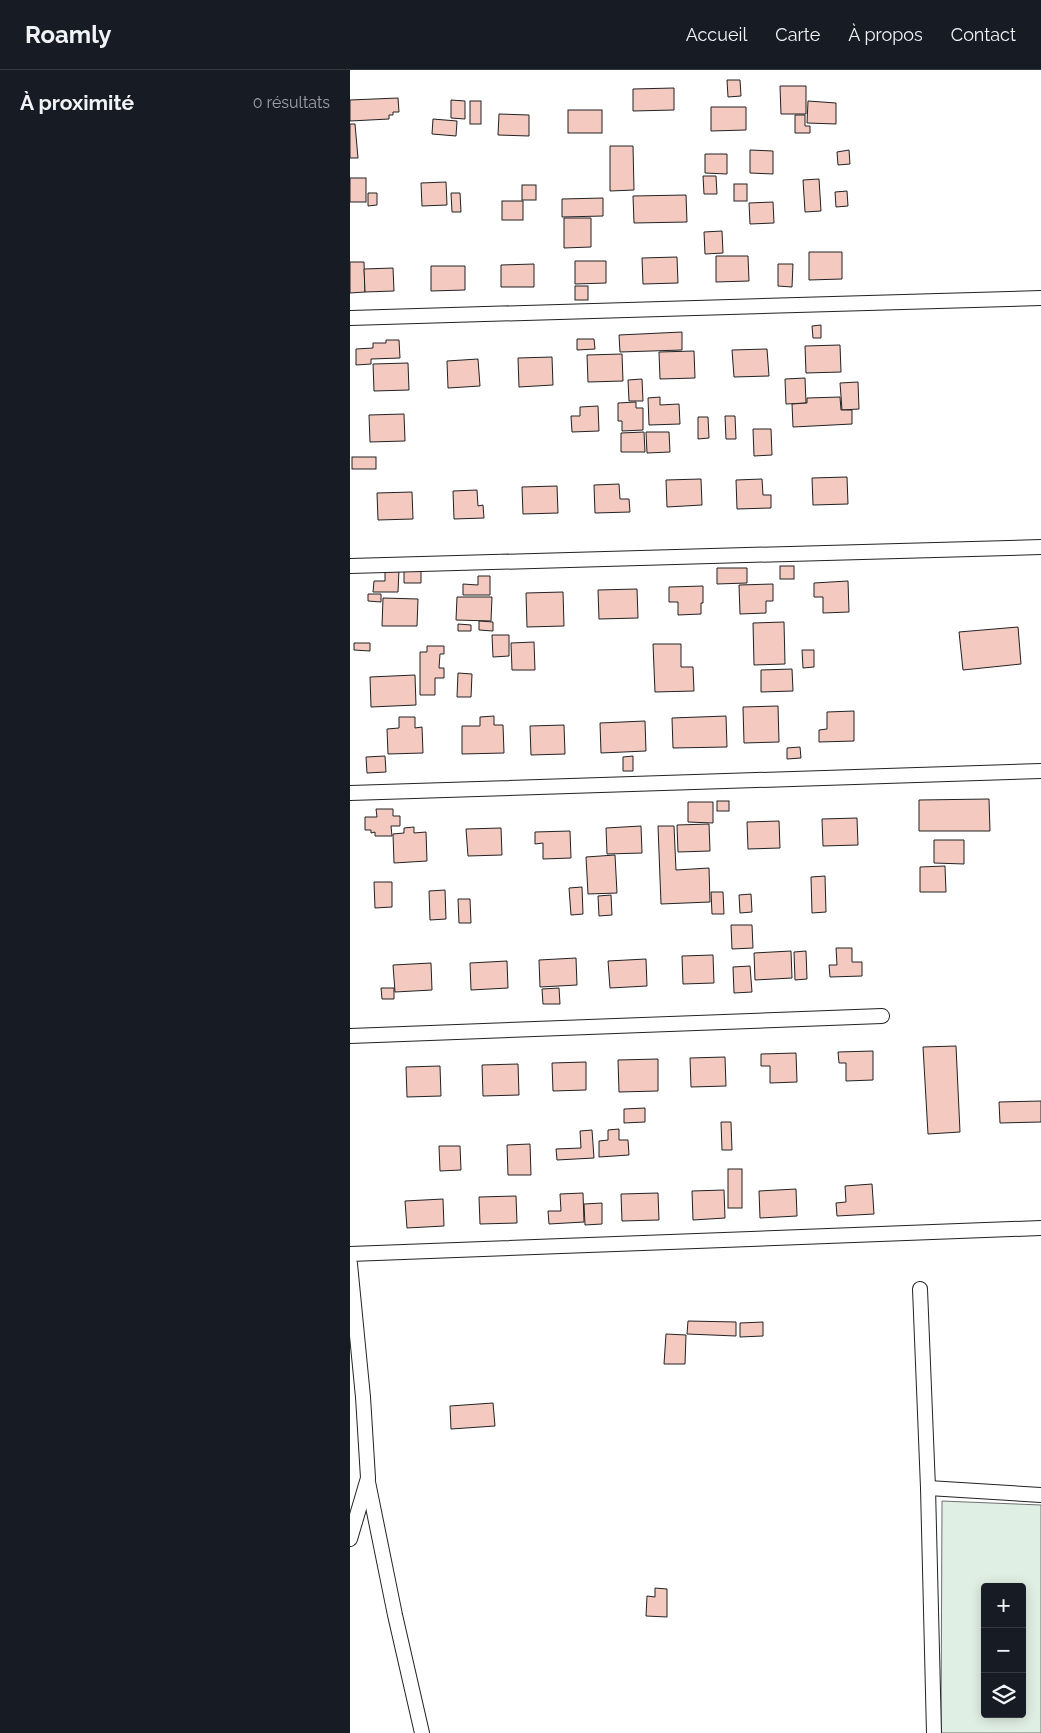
<!DOCTYPE html>
<html lang="fr">
<meta charset="utf-8">
<style>
:root{--surface:#171b24;--page:#242831;--text:#f1f3f6;--muted:#9ea1a6;--line:#363941}
body{margin:0;font-family:Raleway,sans-serif;background:var(--page);color:var(--text)}
.controls{position:absolute;right:15px;bottom:15px;display:grid;overflow:hidden;border-radius:5px;box-shadow:0 2px 12px #0003}
.controls button{width:45px;height:45px;display:grid;place-items:center;padding:0;border:0;border-bottom:1px solid var(--line);background:var(--surface);color:var(--text);font:25px sans-serif}
.list{margin:0;padding:0;list-style:none}
h2{display:flex;justify-content:space-between;align-items:center;height:65px;margin:0;padding:0 20px;font-size:21px}
h2 small{font-size:16px;font-weight:400;color:var(--muted)}
.icon{flex:none;width:28px;height:28px;fill:none;stroke:currentColor;stroke-width:2;stroke-linecap:round;stroke-linejoin:round}
.map{position:relative;flex:none;width:691px;height:1663px;overflow:hidden}
header{display:flex;align-items:center;gap:30px;box-sizing:border-box;height:70px;padding:0 25px;background:var(--surface);border-bottom:1px solid var(--line)}
header strong{font-size:24px}
nav{display:flex;gap:28px;margin-inline-start:auto;font-size:18px}
main{display:flex}
aside{flex:1;background:var(--surface)}
.map>svg:first-child{display:block}
.green{fill:#e0efe3;stroke:#6f6f6f;fill-rule:evenodd}
.building{fill:#f3c9c0;stroke:#222}
.lines{fill:none;stroke-linecap:round;stroke-linejoin:round}
.street-casing{stroke:#222;stroke-width:16}
.street{stroke:#fff;stroke-width:14}
</style>
<header>
<strong>Roamly</strong>
<nav><a>Accueil</a><a>Carte</a><a>À propos</a><a>Contact</a></nav>
</header>
<main>
<aside>
<h2>À proximité<small>0 résultats</small></h2>
<ul class="list">
</ul>
</aside>
<div class="map">
<svg width="691" height="1663" viewBox="0 0 691 1663">
<rect width="100%" height="100%" fill="#fff"/>
<path class="green" d="M592 1431 691 1435V1663H591ZM635 1517H672V1644H635Z"/>
<g class="building">
<polygon points="377,10 390,10 391,26 378,27"/>
<polygon points="430,16 456,16 456,44 431,44"/>
<polygon points="324,18 324,40 283,41 283,19"/>
<polygon points="48,28 49,42 43,42 43,45 39,45 39,49 0,51 0,30"/>
<polygon points="101,30 115,31 115,49 101,48"/>
<rect x="120" y="31" width="11" height="23"/>
<polygon points="458,31 486,33 486,54 457,53"/>
<polygon points="361,37 396,37 396,60 361,61"/>
<rect x="218" y="40" width="34" height="23"/>
<polygon points="149,44 179,45 179,66 148,65"/>
<polygon points="445,45 455,45 455,56 460,56 460,63 445,63"/>
<polygon points="83,49 107,51 106,66 82,64"/>
<polygon points="0,54 5,54 8,88 0,88"/>
<polygon points="260,76 283,76 284,120 260,121"/>
<polygon points="400,80 423,81 423,104 400,103"/>
<polygon points="499,80 500,94 488,95 487,82"/>
<polygon points="355,84 377,84 377,104 355,103"/>
<polygon points="353,106 366,106 367,124 354,124"/>
<rect x="0" y="108" width="16" height="24"/>
<polygon points="469,109 471,141 455,142 453,110"/>
<polygon points="96,112 97,135 72,136 71,113"/>
<rect x="384" y="114" width="13" height="17"/>
<rect x="172" y="115" width="14" height="15"/>
<polygon points="497,121 498,136 486,137 485,122"/>
<polygon points="18,123 27,123 27,135 18,136"/>
<polygon points="101,123 110,123 111,142 102,142"/>
<polygon points="336,125 337,152 284,153 283,126"/>
<polygon points="253,128 253,146 212,147 212,129"/>
<rect x="152" y="131" width="21" height="19"/>
<polygon points="423,132 424,153 400,154 399,133"/>
<polygon points="214,148 241,148 241,177 214,178"/>
<polygon points="372,161 373,183 355,184 354,162"/>
<polygon points="459,182 492,182 492,209 459,210"/>
<polygon points="366,186 398,186 399,211 366,212"/>
<polygon points="327,187 328,213 293,214 292,188"/>
<polygon points="225,191 256,191 256,213 225,214"/>
<polygon points="0,192 14,192 15,222 0,223"/>
<polygon points="184,194 184,217 151,217 151,195"/>
<polygon points="428,194 443,194 442,217 428,216"/>
<polygon points="81,196 115,196 115,220 81,221"/>
<polygon points="43,198 44,221 15,222 14,199"/>
<rect x="225" y="216" width="13" height="14"/>
<polygon points="471,255 471,268 463,268 462,256"/>
<polygon points="332,262 332,280 270,282 269,265"/>
<polygon points="227,269 244,269 245,279 227,280"/>
<polygon points="36,270 49,270 50,288 21,289 21,294 6,295 6,279 23,278 23,273 36,273"/>
<polygon points="490,275 491,302 456,303 455,276"/>
<polygon points="417,279 419,306 384,307 382,280"/>
<polygon points="344,281 345,308 310,309 309,282"/>
<polygon points="272,284 273,311 238,312 237,285"/>
<polygon points="202,287 203,315 169,317 168,288"/>
<polygon points="128,289 130,316 98,318 97,291"/>
<polygon points="58,293 59,320 24,321 23,294"/>
<polygon points="455,308 456,333 436,334 435,309"/>
<polygon points="292,309 293,331 279,331 278,310"/>
<polygon points="508,312 509,339 492,340 490,313"/>
<polygon points="310,327 310,335 329,334 330,354 299,355 298,328"/>
<polygon points="490,327 491,340 502,340 502,354 443,357 442,334 457,333 457,328"/>
<polygon points="286,332 286,338 293,338 293,360 272,361 272,351 268,351 268,333"/>
<polygon points="248,336 249,361 222,362 221,346 230,346 230,337"/>
<polygon points="54,344 55,371 20,372 19,345"/>
<polygon points="375,346 385,346 386,369 376,369"/>
<polygon points="348,347 358,347 359,368 348,369"/>
<polygon points="403,359 421,359 422,385 404,386"/>
<polygon points="294,362 295,382 271,382 271,363"/>
<polygon points="296,362 319,362 320,382 297,383"/>
<rect x="2" y="387" width="24" height="12"/>
<polygon points="497,407 498,434 463,435 462,408"/>
<polygon points="351,409 352,435 317,437 316,410"/>
<polygon points="412,409 413,425 421,425 421,438 387,439 386,410"/>
<polygon points="269,414 270,429 279,429 280,442 245,443 244,415"/>
<polygon points="207,416 208,443 173,444 172,417"/>
<polygon points="127,420 128,436 133,435 134,448 104,449 103,421"/>
<polygon points="62,422 63,449 28,450 27,423"/>
<rect x="430" y="496" width="14" height="13"/>
<polygon points="54,497 71,498 71,513 54,513"/>
<polygon points="367,498 397,498 397,513 367,514"/>
<polygon points="35,499 49,499 48,522 23,522 24,511 35,511"/>
<polygon points="128,506 140,506 140,525 113,525 113,514 128,515"/>
<polygon points="498,511 499,542 473,543 473,527 464,527 464,513"/>
<polygon points="423,514 423,531 416,531 416,543 390,544 389,515"/>
<polygon points="353,516 353,533 351,533 351,544 328,545 328,532 319,532 319,517"/>
<polygon points="287,519 288,548 249,549 248,520"/>
<polygon points="213,522 214,556 177,557 176,523"/>
<polygon points="18,524 31,524 31,532 18,531"/>
<polygon points="107,527 142,527 141,551 106,550"/>
<polygon points="33,528 68,529 67,556 32,556"/>
<polygon points="129,551 143,552 143,561 129,560"/>
<polygon points="434,552 435,594 404,595 403,553"/>
<polygon points="108,554 121,555 121,561 108,561"/>
<polygon points="668,557 671,594 613,600 609,562"/>
<polygon points="142,565 159,565 159,586 143,587"/>
<polygon points="184,572 185,600 162,600 161,573"/>
<polygon points="4,573 20,573 20,581 4,580"/>
<polygon points="303,574 331,574 331,597 343,597 344,621 305,622"/>
<polygon points="77,576 94,576 94,584 90,584 89,598 94,598 94,608 85,608 85,625 70,625 70,582 77,582"/>
<polygon points="452,580 464,580 464,597 453,598"/>
<polygon points="442,599 443,621 411,622 411,600"/>
<polygon points="108,603 122,604 121,627 107,627"/>
<polygon points="65,605 66,635 21,637 20,607"/>
<polygon points="428,636 429,672 394,673 393,637"/>
<polygon points="504,641 504,671 469,672 469,660 477,659 477,642"/>
<polygon points="144,646 144,655 153,655 154,683 112,684 112,656 130,656 130,647"/>
<polygon points="376,646 377,677 323,678 322,648"/>
<polygon points="49,647 65,647 65,658 72,657 73,683 38,684 37,659 49,658"/>
<polygon points="295,651 296,681 251,683 250,653"/>
<polygon points="214,655 215,684 181,685 180,656"/>
<polygon points="450,677 451,688 437,689 437,678"/>
<polygon points="35,686 36,702 17,703 16,687"/>
<polygon points="283,686 283,701 273,701 273,687"/>
<polygon points="639,729 640,761 569,761 569,730"/>
<rect x="367" y="731" width="12" height="10"/>
<polygon points="338,732 363,732 363,753 338,752"/>
<polygon points="26,739 43,739 43,746 50,746 50,756 41,756 42,766 25,766 25,762 21,763 21,760 15,760 15,747 27,747"/>
<polygon points="507,748 508,775 473,776 472,749"/>
<polygon points="429,751 430,778 398,779 397,752"/>
<polygon points="359,754 360,781 328,782 327,755"/>
<polygon points="291,756 292,783 257,784 256,758"/>
<polygon points="308,756 324,756 326,800 359,798 360,832 311,834"/>
<polygon points="64,757 64,763 76,762 77,791 44,793 43,764 54,763 54,758"/>
<polygon points="151,758 152,785 118,786 116,759"/>
<polygon points="220,761 221,788 193,789 193,773 185,774 185,762"/>
<polygon points="584,770 614,770 614,794 584,793"/>
<polygon points="265,785 267,823 238,824 236,787"/>
<polygon points="595,796 596,822 570,822 570,797"/>
<polygon points="475,806 476,842 462,843 461,807"/>
<polygon points="24,812 42,812 42,837 25,838"/>
<polygon points="232,817 233,844 221,845 219,818"/>
<polygon points="95,820 96,849 80,850 79,821"/>
<polygon points="361,822 373,822 374,844 362,844"/>
<polygon points="401,824 402,842 390,843 389,825"/>
<polygon points="261,825 262,845 249,846 248,826"/>
<polygon points="108,829 120,829 121,853 109,853"/>
<polygon points="381,855 402,855 403,878 382,879"/>
<polygon points="486,878 502,878 502,892 512,892 512,906 480,907 479,895 487,895"/>
<polygon points="441,881 442,908 405,910 404,883"/>
<polygon points="456,881 457,909 445,910 444,882"/>
<polygon points="363,885 364,913 333,914 332,886"/>
<polygon points="226,888 227,915 190,917 189,890"/>
<polygon points="296,889 297,916 260,918 258,891"/>
<polygon points="157,891 158,918 121,920 120,893"/>
<polygon points="81,893 82,920 45,922 43,895"/>
<polygon points="400,896 402,922 384,923 383,897"/>
<polygon points="31,918 44,918 44,929 32,929"/>
<polygon points="209,918 210,934 193,934 192,919"/>
<polygon points="606,976 610,1062 578,1064 573,977"/>
<polygon points="523,981 523,1010 496,1011 496,993 489,993 488,982"/>
<polygon points="446,983 447,1012 420,1013 420,996 411,996 411,984"/>
<polygon points="375,987 376,1016 341,1017 340,988"/>
<polygon points="308,989 308,1021 269,1022 268,990"/>
<polygon points="236,992 236,1020 203,1021 202,993"/>
<polygon points="168,994 169,1025 133,1026 132,995"/>
<polygon points="90,996 91,1026 57,1027 56,997"/>
<polygon points="691,1031 691,1052 650,1053 649,1032"/>
<polygon points="295,1038 295,1052 274,1053 274,1039"/>
<polygon points="371,1052 381,1052 382,1080 372,1080"/>
<polygon points="269,1059 269,1070 278,1070 279,1085 249,1087 249,1071 258,1070 258,1060"/>
<polygon points="242,1060 244,1088 207,1090 206,1079 231,1078 230,1061"/>
<polygon points="180,1074 181,1105 158,1105 157,1075"/>
<polygon points="89,1076 110,1076 111,1100 90,1101"/>
<rect x="378" y="1099" width="14" height="39"/>
<polygon points="522,1114 524,1144 487,1146 486,1133 496,1132 495,1116"/>
<polygon points="446,1119 447,1146 410,1148 409,1121"/>
<polygon points="374,1120 375,1148 343,1150 342,1121"/>
<polygon points="233,1123 234,1152 199,1154 198,1141 211,1141 210,1124"/>
<polygon points="308,1123 309,1150 272,1151 271,1124"/>
<polygon points="166,1126 167,1153 130,1154 129,1127"/>
<polygon points="93,1129 94,1156 57,1158 55,1131"/>
<polygon points="252,1133 252,1154 235,1155 234,1134"/>
<polygon points="338,1251 386,1252 386,1266 337,1264"/>
<polygon points="413,1252 413,1266 390,1267 390,1253"/>
<polygon points="316,1264 336,1265 335,1294 314,1294"/>
<polygon points="143,1333 145,1356 101,1359 100,1336"/>
<polygon points="305,1518 317,1519 317,1547 296,1546 297,1526 305,1527"/>
</g>
<g class="lines">
<defs>
<g id="street">
<polyline points="0,248 691,228"/>
<polyline points="0,496 691,477"/>
<polyline points="0,723 691,701"/>
<polyline points="0,966 532,946"/>
<polyline points="0,1184 691,1158"/>
<polyline points="0,1194 13,1327 18,1408 0,1469"/>
<polyline points="570,1219 578,1418 584,1663"/>
<polyline points="18,1412 45,1545 72,1663"/>
<polyline points="578,1418 691,1425"/>
</g>
</defs>
<use href="#street" class="street-casing"/>
<use href="#street" class="street"/>
</g>
</svg>
<div class="controls">
<button>+</button>
<button>−</button>
<button><svg class="icon" aria-label="layers" viewBox="0 0 24 24"><path d="M12 4l9 5-9 5-9-5zM3 14l9 5 9-5"/></svg></button>
</div>
</div>
</main>
